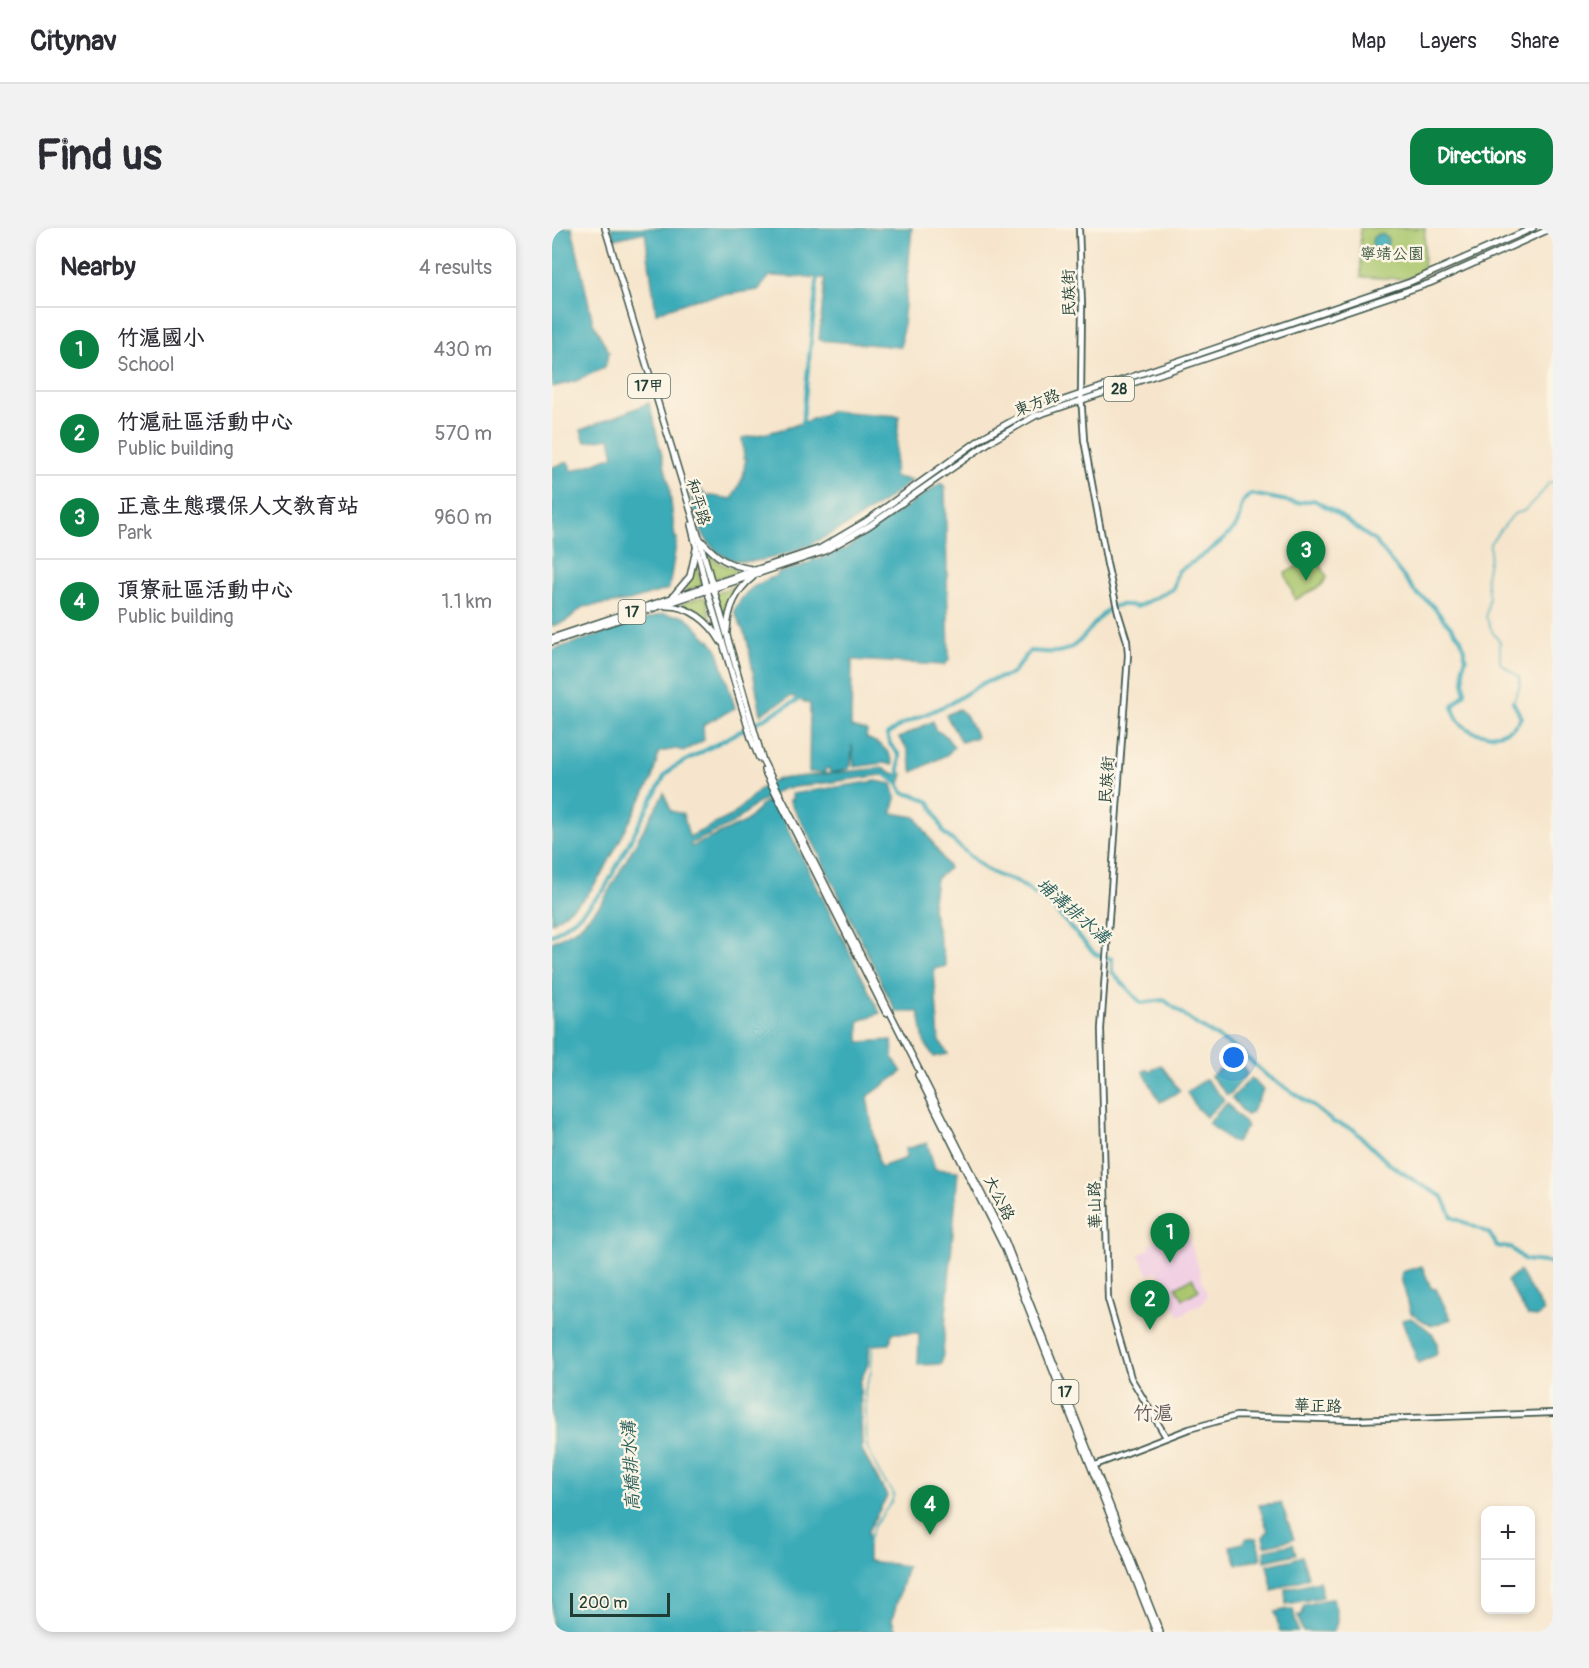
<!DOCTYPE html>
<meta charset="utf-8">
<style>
:root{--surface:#fff;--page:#f2f2f3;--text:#2b2b33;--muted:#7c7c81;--line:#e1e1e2;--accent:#0b8043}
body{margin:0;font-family:Pangolin,"LXGW WenKai TC",sans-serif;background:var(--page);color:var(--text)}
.controls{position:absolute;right:18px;bottom:18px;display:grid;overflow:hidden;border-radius:12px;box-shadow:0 3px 9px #0003}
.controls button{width:54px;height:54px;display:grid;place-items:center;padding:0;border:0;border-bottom:2px solid var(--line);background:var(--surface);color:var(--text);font:30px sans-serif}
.scale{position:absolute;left:18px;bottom:15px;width:100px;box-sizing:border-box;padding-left:6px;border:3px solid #1f3d34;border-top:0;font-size:16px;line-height:21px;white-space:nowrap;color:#1f3d34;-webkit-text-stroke:4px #fcf5e5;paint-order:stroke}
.you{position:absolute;left:682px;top:830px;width:21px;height:21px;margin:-15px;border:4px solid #fff;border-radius:50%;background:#1a73e8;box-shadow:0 0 0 9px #1a73e833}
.badge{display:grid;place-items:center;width:39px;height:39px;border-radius:50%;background:var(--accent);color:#fff;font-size:20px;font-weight:700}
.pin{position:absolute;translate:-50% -50px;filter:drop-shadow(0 2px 3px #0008)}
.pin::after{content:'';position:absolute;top:32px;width:21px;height:18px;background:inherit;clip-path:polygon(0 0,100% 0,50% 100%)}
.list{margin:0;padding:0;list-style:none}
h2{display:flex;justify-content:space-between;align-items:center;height:78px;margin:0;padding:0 24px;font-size:26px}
h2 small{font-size:20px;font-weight:400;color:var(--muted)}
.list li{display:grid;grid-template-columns:39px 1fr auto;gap:18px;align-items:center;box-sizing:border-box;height:84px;padding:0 24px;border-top:2px solid var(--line)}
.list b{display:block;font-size:22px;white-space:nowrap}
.list p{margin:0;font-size:20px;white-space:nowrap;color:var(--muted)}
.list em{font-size:20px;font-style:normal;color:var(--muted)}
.map{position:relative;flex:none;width:1001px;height:1404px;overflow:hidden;border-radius:18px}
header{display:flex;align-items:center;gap:36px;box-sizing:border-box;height:84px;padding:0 30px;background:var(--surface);border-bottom:2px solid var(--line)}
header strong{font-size:28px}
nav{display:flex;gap:33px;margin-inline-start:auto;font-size:21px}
.intro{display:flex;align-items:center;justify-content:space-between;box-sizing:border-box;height:144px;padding:0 36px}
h1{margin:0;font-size:42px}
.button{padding:15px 27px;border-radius:18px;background:var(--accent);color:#fff;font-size:21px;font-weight:700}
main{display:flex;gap:36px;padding:0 36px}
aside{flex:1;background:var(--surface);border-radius:18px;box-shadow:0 3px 9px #0003}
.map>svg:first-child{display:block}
.built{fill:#f1d0e3}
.green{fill:#aac76e;stroke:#648251;stroke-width:1.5}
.water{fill:#3babb8;stroke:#2d7476;stroke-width:1.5}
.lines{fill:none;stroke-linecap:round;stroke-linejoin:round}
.stream{stroke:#3babb8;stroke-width:1.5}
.canal{stroke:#3babb8;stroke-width:4}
.secondary-casing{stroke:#3f564b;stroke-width:8}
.primary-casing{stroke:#3f564b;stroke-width:8}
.secondary{stroke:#fff;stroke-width:4.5}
.primary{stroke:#fff;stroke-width:5}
.labels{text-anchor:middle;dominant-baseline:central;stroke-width:5;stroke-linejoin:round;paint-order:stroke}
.shield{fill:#fcf5e5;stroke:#617469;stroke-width:1.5}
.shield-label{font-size:15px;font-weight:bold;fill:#1f3d34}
.park-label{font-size:16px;fill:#3b5940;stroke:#fcf5e5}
.street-label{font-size:16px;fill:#1f3d34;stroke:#fcf5e5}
.water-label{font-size:18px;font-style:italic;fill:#275e5c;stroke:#fcf5e5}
.quarter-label{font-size:20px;fill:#625a61;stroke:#fcf5e5}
</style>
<header>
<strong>Citynav</strong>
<nav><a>Map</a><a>Layers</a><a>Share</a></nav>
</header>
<div class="intro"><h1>Find us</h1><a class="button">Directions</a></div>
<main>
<aside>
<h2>Nearby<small>4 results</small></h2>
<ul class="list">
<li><span class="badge">1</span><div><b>竹滬國小</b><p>School</p></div><em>430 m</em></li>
<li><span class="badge">2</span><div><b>竹滬社區活動中心</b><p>Public building</p></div><em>570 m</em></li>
<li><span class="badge">3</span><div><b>正意生態環保人文教育站</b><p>Park</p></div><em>960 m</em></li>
<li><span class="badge">4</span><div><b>頂寮社區活動中心</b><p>Public building</p></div><em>1.1 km</em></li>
</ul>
</aside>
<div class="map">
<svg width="1001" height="1404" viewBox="0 0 1001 1404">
<rect width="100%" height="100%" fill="#fcf5e5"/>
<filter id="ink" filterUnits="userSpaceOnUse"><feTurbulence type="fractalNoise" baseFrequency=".0167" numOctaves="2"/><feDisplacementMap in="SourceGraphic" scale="12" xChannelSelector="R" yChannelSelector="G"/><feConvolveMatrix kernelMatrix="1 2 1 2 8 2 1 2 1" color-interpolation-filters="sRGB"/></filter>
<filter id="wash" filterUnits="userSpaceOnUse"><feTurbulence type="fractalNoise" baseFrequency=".008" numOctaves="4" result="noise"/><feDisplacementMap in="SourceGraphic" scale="24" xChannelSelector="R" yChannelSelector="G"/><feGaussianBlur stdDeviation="1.35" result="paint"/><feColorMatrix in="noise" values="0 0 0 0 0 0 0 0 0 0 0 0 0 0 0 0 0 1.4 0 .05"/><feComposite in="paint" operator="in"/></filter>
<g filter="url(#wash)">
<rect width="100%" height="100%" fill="#f6e5cc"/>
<polygon class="built" points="632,995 655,1066 653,1073 627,1088 605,1043 597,1047 587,1027 599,1020 597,1017"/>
<g class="green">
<polygon points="808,0 873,0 871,46 852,51 809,49"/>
<polygon points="152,324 169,336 184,341 184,345 159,352"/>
<polygon points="764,328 775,349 770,357 743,372 733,345"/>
<polygon points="143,337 145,338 150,357 134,363 132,361 139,350"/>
<polygon points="183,358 185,362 176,375 172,387 170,388 163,365"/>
<polygon points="150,369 155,372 159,395 131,378 131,375"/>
<polygon points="640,1050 647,1062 631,1071 624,1059"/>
</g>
<g class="water">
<polygon points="0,0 20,0 41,95 57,124 53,139 24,153 0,159"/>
<polygon points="59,0 360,0 349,119 267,112 273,50 218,48 206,62 144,71 104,85 93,4 62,11"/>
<circle cx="828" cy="14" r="8"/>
<polygon points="97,175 117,256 123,310 125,310 117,361 77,373 31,379 14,393 0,398 0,239 16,234 20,243 62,228 58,210 33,214 29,202"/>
<path d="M279 183 347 188 342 249 360 252C325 282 217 353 172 328 147 314 143 286 138 261L147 260 154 267 180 271 191 249 193 234 195 231 192 230 190 210C221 205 250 197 279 183Z"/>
<path d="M389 255 393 259 397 432 392 437 300 432 299 499 315 503 314 510C328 515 338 522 341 537L332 535 302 539 300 516 299 538H297V541L278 545 277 540 273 541V545L257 544 258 476 239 468 209 486 195 411 182 383C193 361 204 356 226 347V345L247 339 293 321Z"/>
<polygon points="110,386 133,388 165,420 183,480 151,497 152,512 132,523 124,521 107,524 100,551 50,646 33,670 0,695 0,422"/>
<polygon points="407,481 414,487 425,509 409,514 394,487"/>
<polygon points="381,493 383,502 393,507 402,519 396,526 361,544 355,521 347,510"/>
<polygon points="330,540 345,547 351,546 348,556 345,557 340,550 330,547 230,561 204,576 180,596 138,616 139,619 193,594 207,581 208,578 220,569 328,785 307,793 307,814 340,812 341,830 350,844 315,869 327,936 329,939 354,930 353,921 375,915 383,941 406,943 390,1136 366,1137 367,1105 340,1105 338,1116 318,1117 316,1136 308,1154 310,1223 335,1268 316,1303 316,1333 355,1338 340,1392 344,1404 0,1404 0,714 25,701 50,675 112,565 119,583 131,586 137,609 181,587 208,561 226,551"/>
<polygon points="324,553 340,556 344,570 340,585 364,589 397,640 384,651 380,680 394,738 382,741 387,812 396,826 382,829 372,814 367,784 344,784 262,616 237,572 241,571 239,566"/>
<polygon points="685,828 695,846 678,866 675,867 659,848"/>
<polygon points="609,837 628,863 608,874 591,843 595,841 598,843"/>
<polygon points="699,850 711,862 699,885 694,887 680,870"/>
<polygon points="654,851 672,872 654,889 644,879 635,864"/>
<polygon points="675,875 695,898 684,915 680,914 656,895"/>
<polygon points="870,1038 879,1060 884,1061 899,1091 879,1098 859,1085 849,1050 850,1044"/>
<polygon points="967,1043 992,1083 985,1089 976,1088 955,1053"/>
<path d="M859 1090C872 1099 891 1108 884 1127L866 1135 850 1092Z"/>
<polygon points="729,1275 742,1311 713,1318 711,1309 716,1303 707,1277"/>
<polygon points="695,1310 705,1310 709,1331 685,1336 678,1318 691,1315"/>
<polygon points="741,1316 744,1326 713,1333 712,1322"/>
<path d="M750 1328 756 1349C745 1355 732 1356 721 1363L715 1337 738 1332Z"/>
<polygon points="767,1353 771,1369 734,1376 733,1361"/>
<path d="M781 1370C784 1381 788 1394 781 1404L750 1403 746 1387H750L752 1377Z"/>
<polygon points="736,1381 741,1381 746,1404 728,1404 723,1384"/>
</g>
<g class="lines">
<g class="stream">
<polyline points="961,474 968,457 967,449 948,435 948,414 941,405 934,389 937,369 934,349 938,328 938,315 962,286 972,283 993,261 996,255 1001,254"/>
<polyline points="315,1317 322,1298 339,1275 342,1266 328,1247 315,1218 313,1162 319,1144 321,1116"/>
</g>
<g class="canal">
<polyline points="250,199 266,45"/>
<polyline points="258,311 261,336"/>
<polyline points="333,546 347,557 351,565 365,568 378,574 392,605 432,640 447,648 464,653 496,675 543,726 560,731 560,744 589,775 612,772 644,796 688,823 714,847 757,875 781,894 801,901 836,935 866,955 891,969 900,989 937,1005 945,1018 959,1020 973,1032 1001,1035"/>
<path d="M347 550V527L338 516 335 507 349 497 399 475 431 455 460 446 478 423C492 424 508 427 520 419 545 403 549 367 585 379L621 361 626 343C647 331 668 317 683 299 692 288 683 277 699 266L746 275 762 272 783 284 824 314 864 365 878 375 909 411 914 430 911 438 913 465 901 478C905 512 957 516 969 489L961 474"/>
<polyline points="0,707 28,687 52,662 113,547 122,539 246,472 249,467"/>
</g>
</g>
</g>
<g filter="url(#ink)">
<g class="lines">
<defs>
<g id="secondary">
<polyline points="527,0 530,77 529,166 532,212 555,336 566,384 575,413 576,427 549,801 556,1071 579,1150 614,1209"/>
<polyline points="541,1238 637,1201 684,1188 803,1192 1001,1185"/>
</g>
<g id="primary">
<polyline points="53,0 147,310 211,533 453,1012 608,1404"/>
<polyline points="139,297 154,358 200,513 207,530"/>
<path d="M148 311C165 330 175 337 200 341"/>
<polyline points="121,368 138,348 144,321"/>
<path d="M114 378C138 378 157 393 169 414"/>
<path d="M175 403C176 381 183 363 201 349"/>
<polyline points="0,410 269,320 313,294 433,208 469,188 497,177 858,54 981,0"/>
<polyline points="0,414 271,324 317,298 439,213 483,188 878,55 1000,0"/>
<polyline points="212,542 334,785"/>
<polyline points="366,847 453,1021 604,1404"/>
</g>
</defs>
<use href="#secondary" class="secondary-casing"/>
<use href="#primary" class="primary-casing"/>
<use href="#secondary" class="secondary"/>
<use href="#primary" class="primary"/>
</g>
</g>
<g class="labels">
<g class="shield">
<rect x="76" y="146" width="42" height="24" rx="4.5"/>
<rect x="552" y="149" width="30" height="24" rx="4.5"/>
<rect x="66.5" y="372" width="27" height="24" rx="4.5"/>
<rect x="499.5" y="1152" width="27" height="24" rx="4.5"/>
</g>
<g class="shield-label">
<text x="97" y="158">17甲</text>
<text x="567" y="161">28</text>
<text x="80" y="384">17</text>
<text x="513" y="1164">17</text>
</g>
<g class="park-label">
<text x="840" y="26">寧靖公園</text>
</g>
<g class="street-label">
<text transform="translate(517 65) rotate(-91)">民族街</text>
<text transform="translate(485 175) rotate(-21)">東方路</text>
<text transform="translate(146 274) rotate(74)">和平路</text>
<text transform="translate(555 552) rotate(-86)">民族街</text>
<text transform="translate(447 970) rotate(63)">大公路</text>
<text transform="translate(543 977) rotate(-91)">華山路</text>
<text transform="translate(766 1178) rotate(2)">華正路</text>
</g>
<g class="water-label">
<text transform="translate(521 683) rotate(41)">埔溝排水溝</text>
<text transform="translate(79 1238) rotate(-93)">高橋排水溝</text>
</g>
<g class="quarter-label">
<text x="601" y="1185">竹滬</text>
</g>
</g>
</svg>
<div class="controls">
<button>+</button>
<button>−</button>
</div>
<div class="scale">200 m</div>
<div class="you"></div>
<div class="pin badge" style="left:618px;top:1035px">1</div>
<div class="pin badge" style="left:598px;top:1102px">2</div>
<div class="pin badge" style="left:754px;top:353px">3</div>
<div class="pin badge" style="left:378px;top:1307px">4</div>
</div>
</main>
